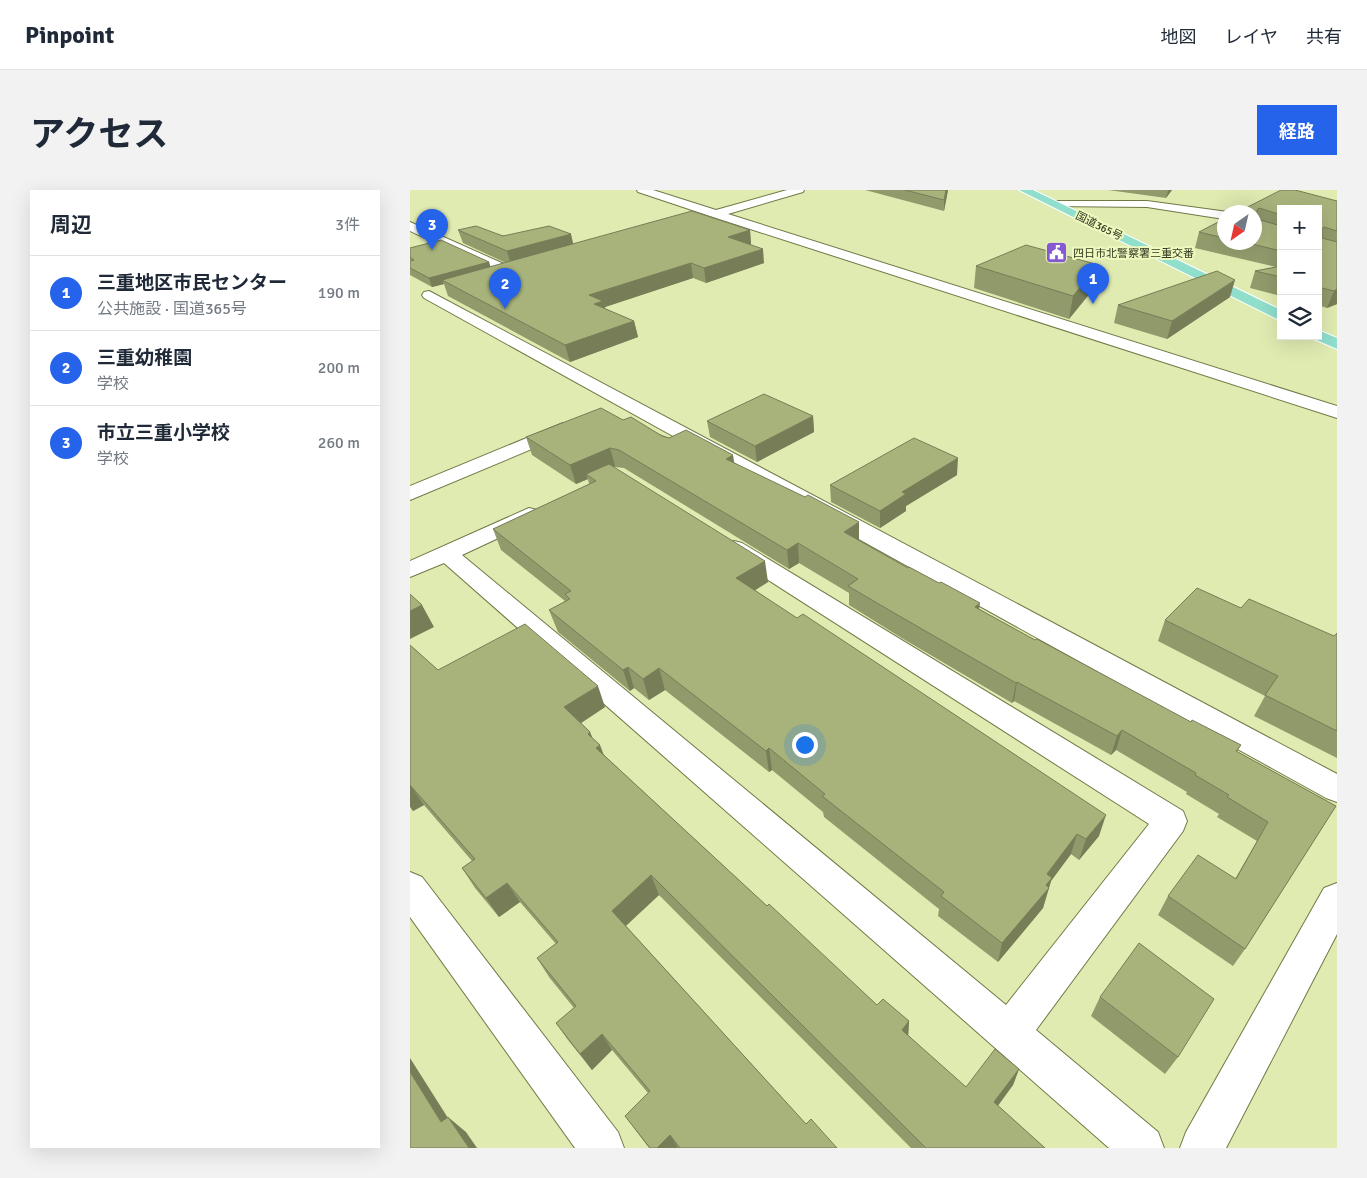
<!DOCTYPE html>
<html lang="ja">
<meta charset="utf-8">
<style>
:root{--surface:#fff;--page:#f2f2f3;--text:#1f2937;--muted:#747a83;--line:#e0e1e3;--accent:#2563eb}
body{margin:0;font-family:Signika,"Noto Sans JP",sans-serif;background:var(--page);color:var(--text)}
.controls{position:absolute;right:15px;top:15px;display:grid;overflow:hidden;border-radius:0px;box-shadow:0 5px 20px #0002}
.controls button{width:45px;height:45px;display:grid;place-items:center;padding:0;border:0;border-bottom:1px solid var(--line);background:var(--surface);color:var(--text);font:25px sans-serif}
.compass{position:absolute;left:807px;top:15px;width:45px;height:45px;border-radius:50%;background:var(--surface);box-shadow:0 5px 20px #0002;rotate:214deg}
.you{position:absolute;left:394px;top:554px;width:18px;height:18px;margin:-12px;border:4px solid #fff;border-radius:50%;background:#1a73e8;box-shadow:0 0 0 8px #1a73e833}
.badge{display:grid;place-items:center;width:32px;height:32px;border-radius:50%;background:var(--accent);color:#fff;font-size:16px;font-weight:700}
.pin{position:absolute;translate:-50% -41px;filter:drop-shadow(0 1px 2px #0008)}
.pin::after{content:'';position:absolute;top:26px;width:18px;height:15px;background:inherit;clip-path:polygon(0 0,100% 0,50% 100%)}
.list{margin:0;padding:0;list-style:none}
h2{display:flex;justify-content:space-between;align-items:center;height:65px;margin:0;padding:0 20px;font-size:21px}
h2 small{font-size:16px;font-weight:400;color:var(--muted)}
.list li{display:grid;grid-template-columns:32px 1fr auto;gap:15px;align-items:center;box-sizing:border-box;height:75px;padding:0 20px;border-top:1px solid var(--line)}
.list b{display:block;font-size:19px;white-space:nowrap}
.list p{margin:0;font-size:16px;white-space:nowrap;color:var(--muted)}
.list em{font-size:16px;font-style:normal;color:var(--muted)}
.icon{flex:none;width:28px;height:28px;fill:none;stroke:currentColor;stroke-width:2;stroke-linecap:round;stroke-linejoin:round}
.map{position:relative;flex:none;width:927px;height:958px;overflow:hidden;border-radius:0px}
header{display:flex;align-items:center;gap:30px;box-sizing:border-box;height:70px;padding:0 25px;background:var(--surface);border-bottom:1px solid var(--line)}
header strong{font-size:24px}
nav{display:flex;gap:28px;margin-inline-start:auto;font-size:18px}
.intro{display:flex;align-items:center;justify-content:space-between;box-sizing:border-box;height:120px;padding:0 30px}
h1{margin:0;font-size:35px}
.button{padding:12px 22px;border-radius:0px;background:var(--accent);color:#fff;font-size:18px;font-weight:700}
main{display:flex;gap:30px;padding:0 30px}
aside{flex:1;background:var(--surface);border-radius:0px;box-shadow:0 5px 20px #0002}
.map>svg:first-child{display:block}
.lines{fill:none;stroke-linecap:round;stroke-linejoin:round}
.minor-casing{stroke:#707945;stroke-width:2}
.trunk-casing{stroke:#fff;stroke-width:2}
.minor{fill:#fff;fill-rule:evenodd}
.trunk{fill:#90decc;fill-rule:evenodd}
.wall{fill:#909a6b}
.shaded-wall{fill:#767d57}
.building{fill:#a8b37c;stroke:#767d57}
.labels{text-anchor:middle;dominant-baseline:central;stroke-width:4;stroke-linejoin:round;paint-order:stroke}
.far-street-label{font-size:11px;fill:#343821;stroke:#edf9bf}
.far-poi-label{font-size:11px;fill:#343821;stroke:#edf9bf;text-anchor:start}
</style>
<header>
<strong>Pinpoint</strong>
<nav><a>地図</a><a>レイヤ</a><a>共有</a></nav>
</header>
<div class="intro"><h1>アクセス</h1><a class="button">経路</a></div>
<main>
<aside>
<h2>周辺<small>3件</small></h2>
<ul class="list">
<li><span class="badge">1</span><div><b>三重地区市民センター</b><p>公共施設 · 国道365号</p></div><em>190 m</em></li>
<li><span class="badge">2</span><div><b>三重幼稚園</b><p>学校</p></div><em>200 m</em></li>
<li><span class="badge">3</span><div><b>市立三重小学校</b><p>学校</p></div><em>260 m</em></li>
</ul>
</aside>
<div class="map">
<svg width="927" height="958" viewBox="0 0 927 958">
<rect width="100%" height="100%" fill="#e0ebb2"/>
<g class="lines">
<defs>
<g id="minor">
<polygon points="227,0 243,0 306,20 377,0 394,0 393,2 318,24 927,216 927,228 300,26 228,2"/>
<polygon points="646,11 737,11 818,22 814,22 814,29 737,17 642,16 640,14"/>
<polygon points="0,32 103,78 105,81 98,85 93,84 0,41"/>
<polygon points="19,101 927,584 927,612 916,608 14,108 12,105 14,102"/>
<polygon points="153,233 160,235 163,239 160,243 0,310 0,296"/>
<polygon points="119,318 127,320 130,325 127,330 52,365 596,815 739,634 316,363 312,358 316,353 324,351 332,353 773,621 777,631 773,641 626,840 748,942 754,958 699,958 34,373 0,387 0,371"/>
<polygon points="0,682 12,687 208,942 214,958 165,958 0,727"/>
<polygon points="927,693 927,744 816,958 770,958 776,942 914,698"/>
</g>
<g id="trunk">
<polygon points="609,0 623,0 871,120 871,131"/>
<polygon points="908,140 927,148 927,159 902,148 901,146 908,146"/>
</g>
</defs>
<use href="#minor" class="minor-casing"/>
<use href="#trunk" class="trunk-casing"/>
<use href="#minor" class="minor"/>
<use href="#trunk" class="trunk"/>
</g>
<g class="wall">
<polygon points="455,0 538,0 534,21"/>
<polygon points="698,0 762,0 756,8"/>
<polygon points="871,0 927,11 927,114 917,118 908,115 908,19 871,19 871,106 840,98 845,81 866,77 785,58 789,42 814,29 814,52 844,52 844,22"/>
<polygon points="48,40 163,54 340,40 341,54 340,54 354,73 296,93 283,88 195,117 195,119 224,131 228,147 160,172 38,106 34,94 22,97 0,85 0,58 79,72 80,77 96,73 53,53"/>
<polygon points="689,75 685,97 659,129 564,98 566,76"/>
<polygon points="820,107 757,149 704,133 708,115"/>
<polygon points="403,226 404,242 347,272 300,247 297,231"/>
<polygon points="213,230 325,273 449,350 569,419 625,450 781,532 831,555 827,562 926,616 835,759 823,776 748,725 758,706 825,689 847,651 807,627 809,624 776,604 777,602 706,560 701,565 604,511 602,513 490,447 439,415 439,403 389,373 379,379 214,278 204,277 358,392 345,400 689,646 669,670 661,664 641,691 633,718 588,772 528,726 529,719 414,627 413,622 362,580 359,582 255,500 239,510 224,498 220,501 148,442 139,420 155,411 91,360 83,339 179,294 178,289 166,294 122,265 116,247"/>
<polygon points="547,285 496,316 496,321 470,338 421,312 420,295"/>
<polygon points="831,418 924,446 927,443 927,568 844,526 855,506 748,451 755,430"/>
<polygon points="0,455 28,480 195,517 171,533 180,542 183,549 194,565 357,716 467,815 499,831 498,846 556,897 609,879 603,895 588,916 635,958 501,958 249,705 216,736 396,934 427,958 239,958 215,926 238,903 202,860 182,880 158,850 146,833 164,818 139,787 127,768 146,754 110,712 89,727 65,698 52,678 62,671 14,615 3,621 0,617"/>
<polygon points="690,807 768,867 755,884 681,826"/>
</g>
<g class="shaded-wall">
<polygon points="536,0 538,0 534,21 534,10"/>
<polygon points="758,0 762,0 756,8"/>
<polygon points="340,40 341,54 320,61 318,47"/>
<polygon points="161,44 164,57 101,75 97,61"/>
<polygon points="353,59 354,73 296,93 294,78"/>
<polygon points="79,72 82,81 32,90 34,94 22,97 19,88"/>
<polygon points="281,73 283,88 195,117 197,127 188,130 179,105"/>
<polygon points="689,75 685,97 659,129 663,106"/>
<polygon points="825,90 820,107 757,149 762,131"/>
<polygon points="927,99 927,114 917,118 924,101"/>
<polygon points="224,131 228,147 160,172 155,155"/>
<polygon points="403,226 404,242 347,272 345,256"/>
<polygon points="200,258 205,276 181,287 176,284 178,289 166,294 160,275"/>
<polygon points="323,265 326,284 316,269"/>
<polygon points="548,268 547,285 496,316 496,321 470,338 470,321 492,302"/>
<polygon points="449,332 449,352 434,342"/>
<polygon points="388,353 389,373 379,379 377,360"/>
<polygon points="355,371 358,392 330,410 326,388"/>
<polygon points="570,413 567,433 565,417"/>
<polygon points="12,415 24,437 0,449 0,421"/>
<polygon points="218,477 224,498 220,501 213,480"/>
<polygon points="249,478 255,500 239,510 233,489"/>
<polygon points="607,492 604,511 602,513 606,493"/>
<polygon points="188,496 195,517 162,539 154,517"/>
<polygon points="712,540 706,560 701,565 707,546"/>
<polygon points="180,542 186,558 190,555 198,576 194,579 188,563 186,565 178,544"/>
<polygon points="359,558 362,580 359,582 356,561"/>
<polygon points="0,595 14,615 3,621 0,616"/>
<polygon points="696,625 689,646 669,670 676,649"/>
<polygon points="667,644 661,664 641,691 633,718 588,772 592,753 637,684"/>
<polygon points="241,685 249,705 211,740 202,721"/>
<polygon points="97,693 110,712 89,727 76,708"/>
<polygon points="499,831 498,848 492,840"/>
<polygon points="192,844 202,860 182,880 170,864"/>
<polygon points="0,868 50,947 31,932 0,882"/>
<polygon points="609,879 603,895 579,927 584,912"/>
<polygon points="38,927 56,942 67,958 59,958"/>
<polygon points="260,945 268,958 247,958"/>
</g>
<g class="building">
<polygon points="495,0 536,0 534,10"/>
<polygon points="871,0 885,0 927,11 927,41 914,37 912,39 912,48 927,52 927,99 924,101 908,97 908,19 871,19 871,25 849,18 847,20 847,29 871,36 871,61 834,52 844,52 844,22 828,22"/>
<polygon points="282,21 340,40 318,47 353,59 294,78 281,73 179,105 193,111 184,114 224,131 155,155 32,90"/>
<polygon points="814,29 814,48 789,42"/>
<polygon points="66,36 93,46 139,36 161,44 97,61 48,40"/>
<polygon points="31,50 79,72 19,88 0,78 0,71 4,70 0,67 0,58"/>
<polygon points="616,55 689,75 663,106 566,76"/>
<polygon points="871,76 871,87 845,81"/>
<polygon points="807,81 825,90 762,131 708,115"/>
<polygon points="354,204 403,226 345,256 297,231"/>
<polygon points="191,218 213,230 221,227 252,246 259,248 276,240 323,265 316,269 395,307 398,305 449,332 434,342 498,378 499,377 529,393 531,392 570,413 565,417 625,450 627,449 781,532 782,530 831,555 826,561 926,616 835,759 758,706 788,665 826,689 858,632 817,607 819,605 785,585 786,583 712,540 707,546 607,492 606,493 491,427 438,396 448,389 388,353 377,360 209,260 200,258 160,275 116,247"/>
<polygon points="504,248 548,268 492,302 496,304 470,321 420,295"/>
<polygon points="199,274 355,371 326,388 387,428 393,424 696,625 676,649 667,644 637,684 642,688 636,695 639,698 592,753 531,706 534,702 412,606 415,604 359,558 356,561 249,478 233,489 218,477 213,480 139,420 160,409 155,404 161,401 83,339 186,291 176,284"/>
<polygon points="787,398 831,418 839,409 924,446 927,443 927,541 855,505 868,486 755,430"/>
<polygon points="0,404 12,415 0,421"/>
<polygon points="115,434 188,496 154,517 180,542 178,544 190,555 186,558 357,716 359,714 467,815 473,809 499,831 492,840 556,897 585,859 609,879 584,912 635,958 516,958 241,685 202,721 396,934 401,929 427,958 270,958 260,945 247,958 240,958 215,926 240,901 192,844 170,864 146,833 166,816 127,768 148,752 97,693 76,708 52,678 65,669 0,595 0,455 28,480"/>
<polygon points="729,753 804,809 768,867 690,807"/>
<polygon points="0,882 31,932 38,927 59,958 0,958"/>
</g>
<defs>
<symbol id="civic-square" viewBox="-11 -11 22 22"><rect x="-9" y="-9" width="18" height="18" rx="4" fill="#8659d3" stroke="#edf9bf"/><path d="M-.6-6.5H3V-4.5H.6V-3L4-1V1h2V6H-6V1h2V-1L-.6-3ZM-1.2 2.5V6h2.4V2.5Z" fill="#fff"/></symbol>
</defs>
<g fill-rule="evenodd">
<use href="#civic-square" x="634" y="50" width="25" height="25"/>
</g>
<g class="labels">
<g class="far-street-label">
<text transform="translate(689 36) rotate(26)">国道365号</text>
</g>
<g class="far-poi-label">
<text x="663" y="63">四日市北警察署三重交番</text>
</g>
</g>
</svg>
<div class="controls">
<button>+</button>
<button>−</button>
<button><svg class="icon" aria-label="layers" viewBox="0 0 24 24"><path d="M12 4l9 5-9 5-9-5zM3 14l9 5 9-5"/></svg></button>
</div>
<svg class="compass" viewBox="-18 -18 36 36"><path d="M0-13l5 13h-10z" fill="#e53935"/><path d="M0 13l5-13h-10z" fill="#747a83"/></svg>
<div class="you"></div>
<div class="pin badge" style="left:683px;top:114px">1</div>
<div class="pin badge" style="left:95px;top:119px">2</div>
<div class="pin badge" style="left:22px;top:60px">3</div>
</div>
</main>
